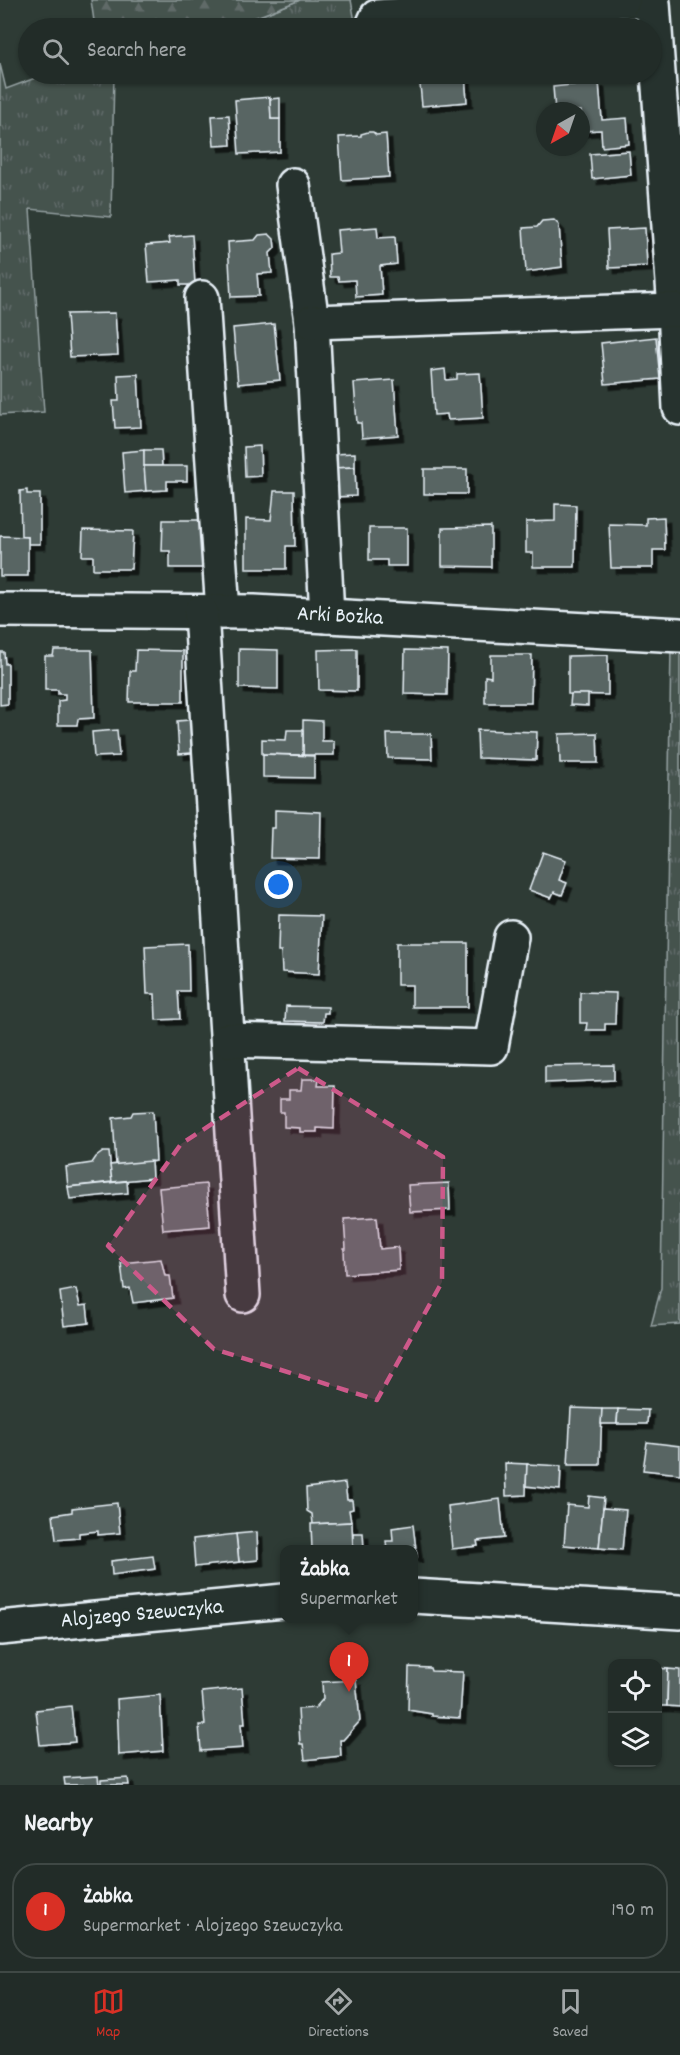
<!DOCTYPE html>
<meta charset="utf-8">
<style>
:root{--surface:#222c28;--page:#2e3834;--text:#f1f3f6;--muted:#a2a7a8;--line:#3f4845;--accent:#d93025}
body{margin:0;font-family:Dekko,sans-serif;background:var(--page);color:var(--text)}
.controls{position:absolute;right:18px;bottom:18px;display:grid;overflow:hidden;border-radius:12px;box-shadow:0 2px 4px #0004}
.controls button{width:54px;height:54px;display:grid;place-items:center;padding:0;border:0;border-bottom:2px solid var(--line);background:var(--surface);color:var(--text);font:30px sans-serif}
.compass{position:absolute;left:536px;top:102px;width:54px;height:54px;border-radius:50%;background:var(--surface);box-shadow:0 2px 4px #0004;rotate:220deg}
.you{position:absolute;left:279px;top:885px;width:21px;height:21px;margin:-15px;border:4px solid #fff;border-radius:50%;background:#1a73e8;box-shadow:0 0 0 9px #1a73e833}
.badge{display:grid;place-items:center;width:39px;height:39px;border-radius:50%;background:var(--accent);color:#fff;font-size:20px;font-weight:700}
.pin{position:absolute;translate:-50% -50px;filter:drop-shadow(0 2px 3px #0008)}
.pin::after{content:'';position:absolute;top:32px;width:21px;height:18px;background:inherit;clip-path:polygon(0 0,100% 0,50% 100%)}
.popup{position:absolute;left:280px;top:1545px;width:138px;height:78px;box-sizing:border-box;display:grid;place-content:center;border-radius:12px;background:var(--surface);filter:drop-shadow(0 2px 4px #0005);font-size:20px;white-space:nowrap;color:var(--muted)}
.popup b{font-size:22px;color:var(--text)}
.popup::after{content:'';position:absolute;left:50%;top:100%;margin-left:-12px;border:12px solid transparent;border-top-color:var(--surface)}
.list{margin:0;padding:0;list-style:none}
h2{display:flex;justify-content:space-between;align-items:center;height:78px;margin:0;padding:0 24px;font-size:26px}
h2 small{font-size:20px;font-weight:400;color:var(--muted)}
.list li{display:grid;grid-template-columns:39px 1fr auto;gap:18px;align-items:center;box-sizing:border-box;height:96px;margin:0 12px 12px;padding:0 12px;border:2px solid var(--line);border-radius:24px}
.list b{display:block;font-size:22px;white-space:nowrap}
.list p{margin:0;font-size:20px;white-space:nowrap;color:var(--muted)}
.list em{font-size:20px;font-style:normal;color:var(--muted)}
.icon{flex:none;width:33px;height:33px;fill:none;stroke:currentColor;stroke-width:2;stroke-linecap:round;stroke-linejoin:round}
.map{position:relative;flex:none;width:680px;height:1785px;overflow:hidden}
.search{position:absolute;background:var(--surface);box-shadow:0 2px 4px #0004;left:18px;right:18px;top:18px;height:66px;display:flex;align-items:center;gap:15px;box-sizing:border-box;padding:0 21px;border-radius:33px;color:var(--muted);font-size:22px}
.sheet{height:186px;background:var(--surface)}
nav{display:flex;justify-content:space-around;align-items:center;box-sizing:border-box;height:84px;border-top:2px solid var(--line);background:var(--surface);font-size:16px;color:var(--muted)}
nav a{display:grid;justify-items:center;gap:3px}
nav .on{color:var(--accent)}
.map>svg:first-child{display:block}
.grass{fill:url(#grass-tufts);stroke:#96a2a3;stroke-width:1.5}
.forest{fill:url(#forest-firs);stroke:#96a2a3;stroke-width:1.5}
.building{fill:#596563;stroke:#e8f1f8;stroke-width:1.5;filter:url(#shadow)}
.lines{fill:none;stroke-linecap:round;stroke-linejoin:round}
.minor-casing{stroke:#e8f1f8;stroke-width:38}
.minor{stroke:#26332d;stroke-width:33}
.marked{fill:#cd598a;fill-opacity:0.2;stroke:#cd598a;stroke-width:4.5;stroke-dasharray:12 8;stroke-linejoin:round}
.labels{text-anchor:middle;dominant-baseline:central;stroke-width:5;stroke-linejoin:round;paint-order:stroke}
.street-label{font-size:22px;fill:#e8f1f8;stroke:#26332d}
</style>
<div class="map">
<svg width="680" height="1785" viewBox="0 0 680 1785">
<defs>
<pattern id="grass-tufts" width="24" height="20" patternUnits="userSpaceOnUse" patternTransform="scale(1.5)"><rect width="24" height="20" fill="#45524e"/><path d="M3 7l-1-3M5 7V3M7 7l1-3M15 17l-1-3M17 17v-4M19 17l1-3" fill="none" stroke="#606b68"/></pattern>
<pattern id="forest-firs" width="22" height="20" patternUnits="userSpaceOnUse" patternTransform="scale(1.5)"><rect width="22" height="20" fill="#45524e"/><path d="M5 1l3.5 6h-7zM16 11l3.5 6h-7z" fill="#606b68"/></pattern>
<filter id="shadow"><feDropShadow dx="5.5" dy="5.5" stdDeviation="0" flood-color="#0009"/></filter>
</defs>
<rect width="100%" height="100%" fill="#2e3b35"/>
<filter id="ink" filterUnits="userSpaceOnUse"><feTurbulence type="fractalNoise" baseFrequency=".0167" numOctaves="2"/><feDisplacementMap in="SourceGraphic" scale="12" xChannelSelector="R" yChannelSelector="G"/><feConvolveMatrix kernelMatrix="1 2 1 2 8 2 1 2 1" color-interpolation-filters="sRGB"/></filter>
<g filter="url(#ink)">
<g class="grass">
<polygon points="300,0 351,0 356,27 340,28 236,28 254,18"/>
<polygon points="0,64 6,89 46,74 114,74 111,217 30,209 44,412 0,415"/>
<polygon points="671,647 680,647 680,1324 651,1326 661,1288"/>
</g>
<polygon class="forest" points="91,0 300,0 254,18 236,28 95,28"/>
<g class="building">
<polygon points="419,74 465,74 467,102 422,106"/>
<polygon points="599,82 602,120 627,118 629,144 602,147 601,130 581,131 581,111 555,111 553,87"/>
<polygon points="270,97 271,119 280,119 280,152 239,154 235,100"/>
<polygon points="280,98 280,119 271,119 270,99"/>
<polygon points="229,115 231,145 214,146 212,116"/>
<polygon points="368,132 373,132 376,135 386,134 389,177 342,180 339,137 361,136 361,134"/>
<polygon points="629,151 631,175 592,179 590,154"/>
<polygon points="554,220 559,225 562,267 526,272 523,228 537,227 542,221"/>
<polygon points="377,227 378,238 395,237 397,264 380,266 382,295 356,297 355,280 339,281 338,277 330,277 329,254 339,253 337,230"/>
<polygon points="645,228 647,266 609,268 607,230"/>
<polygon points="269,234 274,239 275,248 270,253 272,273 257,274 259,296 231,297 228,242 255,240 259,235"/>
<polygon points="192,235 195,285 180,285 180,280 149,282 146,245 170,243 169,237"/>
<polygon points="115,313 118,355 70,357 67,314"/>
<polygon points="274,324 280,380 238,384 233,328"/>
<polygon points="656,337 660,379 605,384 601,343"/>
<polygon points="445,369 446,380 457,379 457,374 480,373 483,418 448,420 447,414 434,415 431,371"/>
<polygon points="138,374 141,427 115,428 113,401 119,401 118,375"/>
<polygon points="394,380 398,435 362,438 361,423 357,423 354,383"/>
<polygon points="260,446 261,476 245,477 244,447"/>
<polygon points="144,450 146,491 125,493 122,452"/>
<polygon points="144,450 161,450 162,466 144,466"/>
<polygon points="355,453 355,467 333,468 333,454"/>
<polygon points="144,466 187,466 187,481 167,481 167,490 146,491"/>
<polygon points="355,467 356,496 334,497 333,468"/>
<rect x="424" y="469" width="43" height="25"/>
<polygon points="27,490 27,494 40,494 40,544 28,544 28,537 21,537 20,491"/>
<polygon points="274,491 294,491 295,546 286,546 286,569 246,569 246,519 271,520"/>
<polygon points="555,504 576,505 575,567 533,567 533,553 526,553 526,522 555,521"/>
<polygon points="664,517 665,550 653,550 653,568 611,568 609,524 646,525 646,518"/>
<polygon points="163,520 209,520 208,568 170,568 170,551 162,551"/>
<polygon points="491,527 491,567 442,566 442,528"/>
<polygon points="369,528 407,528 407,566 387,566 387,560 369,560"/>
<polygon points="83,530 133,531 131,569 93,569 93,556 82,556"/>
<polygon points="0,536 28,537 28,576 0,576"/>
<polygon points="239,649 278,650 278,689 239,688"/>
<polygon points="357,649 357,691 319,690 318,650"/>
<polygon points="54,650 92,650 94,718 78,719 77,725 58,725 58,701 65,700 65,694 58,694 58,690 45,690 45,656 53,656"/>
<polygon points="136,650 183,651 183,702 129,702 130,671 135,671"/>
<polygon points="405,650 448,651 447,695 404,694"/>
<polygon points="0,652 4,652 5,664 8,664 8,704 0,705"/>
<polygon points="491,655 532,655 531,703 485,703 485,676 491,677"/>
<polygon points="608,655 608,695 568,694 568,656"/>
<polygon points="571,694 588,694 588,706 570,705"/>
<polygon points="202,719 204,752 179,754 177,721"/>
<polygon points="303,720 322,721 322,741 334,741 334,755 303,755"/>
<polygon points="117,730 119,756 94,757 92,732"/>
<polygon points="287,730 303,730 303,755 262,754 262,739 286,740"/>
<polygon points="477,730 537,732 536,760 478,758"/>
<polygon points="597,733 598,763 560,763 559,734"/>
<polygon points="387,734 431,734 432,759 388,758"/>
<polygon points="263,754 314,756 314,778 263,777"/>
<polygon points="275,810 321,812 320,859 270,858 271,828 275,828"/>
<polygon points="543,852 566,860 559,880 567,883 562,895 554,892 551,898 529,890"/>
<polygon points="279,915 322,916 319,974 282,972 281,952 278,952"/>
<polygon points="397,943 468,943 468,1007 412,1007 412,985 397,985"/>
<polygon points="188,944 189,991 178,991 180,1019 156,1020 155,994 147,994 145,946"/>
<polygon points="580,992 616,993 615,1024 605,1024 605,1030 586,1030 587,1023 580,1023"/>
<polygon points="286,1006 328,1007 328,1013 324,1013 323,1022 285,1021"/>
<polygon points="614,1065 614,1080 545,1083 545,1066"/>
<polygon points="302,1079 319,1079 318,1086 335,1086 334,1129 317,1128 317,1132 300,1132 300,1128 284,1127 284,1112 280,1112 280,1099 289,1099 289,1090 301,1090"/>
<polygon points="153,1111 156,1161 116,1165 113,1118 131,1116 133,1112"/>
<polygon points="103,1152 109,1152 112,1182 68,1187 66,1167 92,1163 96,1157"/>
<polygon points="151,1161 152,1178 112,1182 110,1165"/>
<polygon points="127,1181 128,1193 70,1199 68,1187"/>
<polygon points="449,1183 450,1210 410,1212 408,1185"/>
<polygon points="206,1184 210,1226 163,1230 159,1188"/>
<polygon points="377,1217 380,1249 398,1247 399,1270 345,1274 344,1249 346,1249 344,1219"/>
<polygon points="161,1259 165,1276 170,1276 173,1298 133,1303 130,1288 124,1289 121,1263"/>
<polygon points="76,1289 80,1306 87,1305 89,1323 64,1326 60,1292"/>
<polygon points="571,1408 602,1409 600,1465 568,1465"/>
<polygon points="602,1409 618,1409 617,1424 601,1424"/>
<polygon points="618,1409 648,1410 647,1424 617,1424"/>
<polygon points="647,1442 680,1446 680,1474 643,1470"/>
<polygon points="505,1463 527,1464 526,1495 506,1496"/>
<polygon points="527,1464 561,1466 560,1490 526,1486"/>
<polygon points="345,1483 347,1500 352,1500 353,1509 349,1510 351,1522 313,1524 312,1514 307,1511 306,1488"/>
<polygon points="589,1496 604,1498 599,1548 564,1545 567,1505 588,1507"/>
<polygon points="500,1499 504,1538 477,1541 478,1546 452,1549 448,1506"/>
<polygon points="117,1503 120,1533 98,1535 98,1531 79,1533 79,1538 56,1540 53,1515 72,1512 72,1508"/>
<polygon points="603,1508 626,1510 622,1550 599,1548"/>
<polygon points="352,1522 353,1550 312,1550 311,1524"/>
<polygon points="413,1525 417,1557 413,1557 413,1550 387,1550 386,1541 393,1541 392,1528"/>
<polygon points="257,1532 258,1560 239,1562 236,1534"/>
<polygon points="353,1533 363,1533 364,1550 353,1550"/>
<polygon points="236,1534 239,1562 195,1567 193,1539"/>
<polygon points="153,1556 155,1569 112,1575 111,1561"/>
<polygon points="409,1667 430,1668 431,1671 463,1672 460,1718 432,1716 432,1714 408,1710"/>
<polygon points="658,1668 668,1669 667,1706 658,1706"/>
<polygon points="668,1669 680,1670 680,1707 667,1706"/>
<polygon points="356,1680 360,1721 343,1740 340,1740 341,1756 305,1760 303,1744 300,1744 298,1709 315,1708 323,1699 322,1682"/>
<polygon points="242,1688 245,1724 241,1724 243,1748 201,1751 199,1725 205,1725 202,1692"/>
<polygon points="160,1695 163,1751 119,1755 117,1699"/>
<polygon points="71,1706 75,1742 40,1745 36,1710"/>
<polygon points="98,1776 99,1785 65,1785 64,1778"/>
<polygon points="128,1778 129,1785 101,1785 101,1780"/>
</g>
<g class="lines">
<defs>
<g id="minor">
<polyline points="625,0 653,3 675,310 680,408"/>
<polyline points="372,28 377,17 623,0"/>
<polyline points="293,185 312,322 327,616"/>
<polyline points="202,298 223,612"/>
<polyline points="312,322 675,310"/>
<polyline points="0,610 254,612 680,635"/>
<polyline points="201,612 243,1295"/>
<polyline points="228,1040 491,1047 511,937"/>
<polyline points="413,1596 680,1612"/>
<polyline points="0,1628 284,1601"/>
</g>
</defs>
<use href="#minor" class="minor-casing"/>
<use href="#minor" class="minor"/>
</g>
</g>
<path class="marked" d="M298 1068 443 1157 442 1282 377 1400 214 1349 108 1246 181 1144Z"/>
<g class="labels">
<g class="street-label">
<text transform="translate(340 617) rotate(3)">Arki Bożka</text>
<text transform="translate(142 1615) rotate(-5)">Alojzego Szewczyka</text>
</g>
</g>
</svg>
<div class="controls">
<button><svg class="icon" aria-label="locate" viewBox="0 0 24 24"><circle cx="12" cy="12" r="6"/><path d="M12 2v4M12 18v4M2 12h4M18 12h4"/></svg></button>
<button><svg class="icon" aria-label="layers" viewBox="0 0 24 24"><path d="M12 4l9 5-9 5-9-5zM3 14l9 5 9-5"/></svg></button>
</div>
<svg class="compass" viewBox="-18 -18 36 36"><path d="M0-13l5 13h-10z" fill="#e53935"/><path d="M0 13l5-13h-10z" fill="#a2a7a8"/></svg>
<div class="you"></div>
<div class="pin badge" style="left:349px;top:1692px">1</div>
<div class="popup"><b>Żabka</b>Supermarket</div>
<div class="search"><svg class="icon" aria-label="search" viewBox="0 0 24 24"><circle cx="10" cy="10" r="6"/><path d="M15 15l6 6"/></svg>Search here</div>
</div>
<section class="sheet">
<h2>Nearby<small></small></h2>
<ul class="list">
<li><span class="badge">1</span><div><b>Żabka</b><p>Supermarket · Alojzego Szewczyka</p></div><em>190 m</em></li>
</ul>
</section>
<nav>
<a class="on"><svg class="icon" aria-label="map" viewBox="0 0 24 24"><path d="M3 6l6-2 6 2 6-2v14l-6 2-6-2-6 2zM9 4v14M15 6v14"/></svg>Map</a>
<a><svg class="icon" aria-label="directions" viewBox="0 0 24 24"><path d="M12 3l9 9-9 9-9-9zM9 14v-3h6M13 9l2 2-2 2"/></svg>Directions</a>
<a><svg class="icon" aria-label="saved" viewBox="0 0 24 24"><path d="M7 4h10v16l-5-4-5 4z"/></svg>Saved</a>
</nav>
